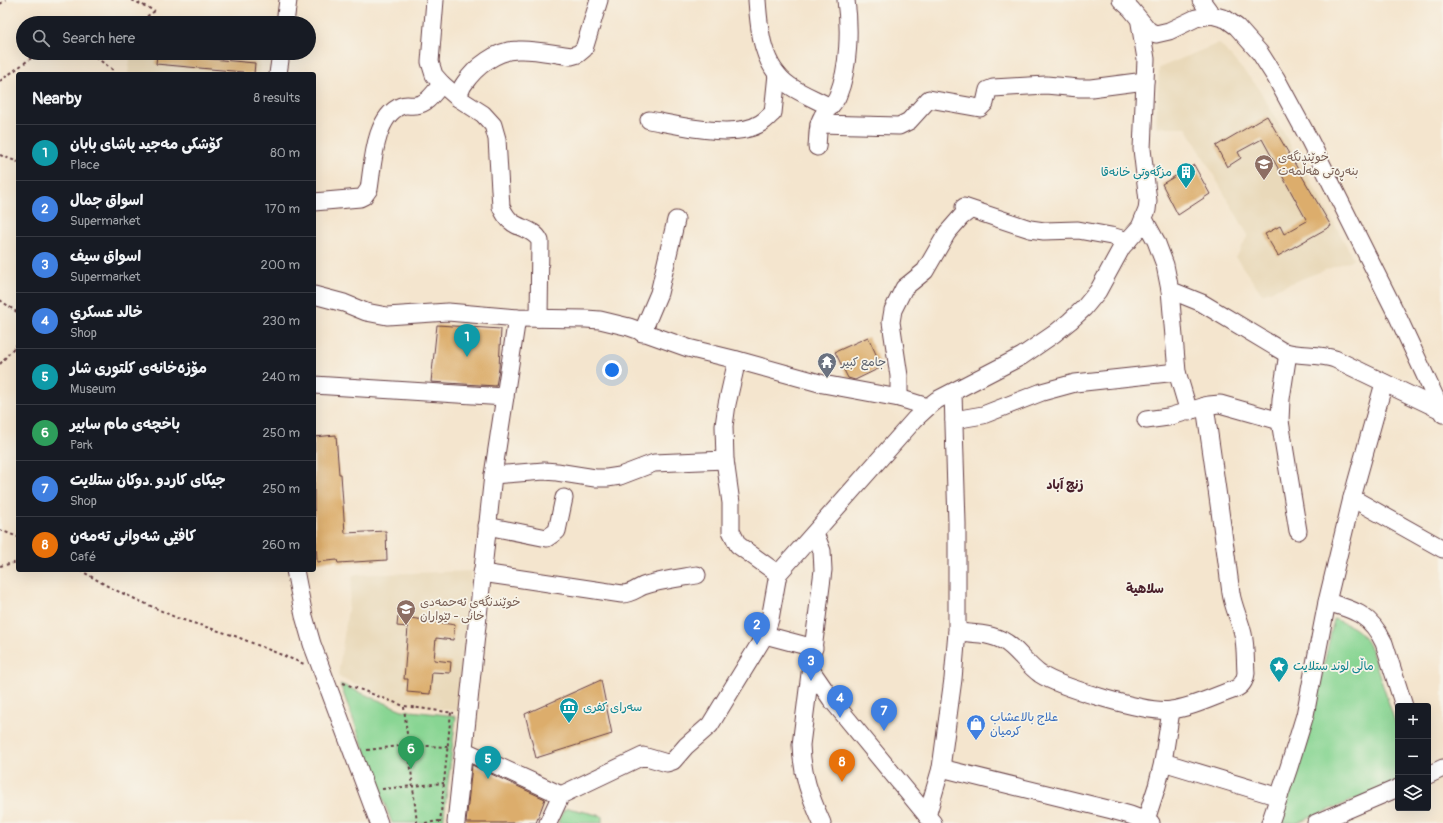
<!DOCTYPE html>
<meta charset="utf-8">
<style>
:root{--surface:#171b24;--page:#242831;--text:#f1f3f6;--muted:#9ea1a6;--line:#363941;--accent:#1f6fb2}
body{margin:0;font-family:Pangolin,"Playpen Sans Arabic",sans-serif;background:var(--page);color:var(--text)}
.controls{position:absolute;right:12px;bottom:12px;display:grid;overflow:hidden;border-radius:4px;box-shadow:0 4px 16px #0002}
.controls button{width:36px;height:36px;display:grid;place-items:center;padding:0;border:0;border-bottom:1px solid var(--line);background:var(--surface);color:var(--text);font:20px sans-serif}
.you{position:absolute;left:612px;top:370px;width:14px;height:14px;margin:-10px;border:3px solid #fff;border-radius:50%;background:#1a73e8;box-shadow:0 0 0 6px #1a73e833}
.badge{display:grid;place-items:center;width:26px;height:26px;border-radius:50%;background:var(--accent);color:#fff;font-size:13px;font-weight:700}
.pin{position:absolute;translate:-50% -33px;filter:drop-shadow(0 1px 2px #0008)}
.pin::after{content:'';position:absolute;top:21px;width:14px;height:12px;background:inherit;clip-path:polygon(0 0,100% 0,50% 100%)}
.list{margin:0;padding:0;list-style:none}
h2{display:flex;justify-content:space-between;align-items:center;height:52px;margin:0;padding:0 16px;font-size:17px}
h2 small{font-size:13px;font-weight:400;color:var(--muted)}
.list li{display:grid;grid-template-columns:26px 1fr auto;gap:12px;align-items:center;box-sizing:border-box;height:56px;padding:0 16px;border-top:1px solid var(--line)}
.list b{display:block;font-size:15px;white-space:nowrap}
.list p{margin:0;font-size:13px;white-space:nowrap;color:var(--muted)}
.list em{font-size:13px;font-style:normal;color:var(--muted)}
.icon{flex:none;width:22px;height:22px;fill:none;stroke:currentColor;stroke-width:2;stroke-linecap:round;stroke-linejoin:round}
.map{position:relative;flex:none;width:1443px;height:823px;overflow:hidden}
.search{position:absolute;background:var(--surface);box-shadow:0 4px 16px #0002;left:16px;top:16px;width:300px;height:44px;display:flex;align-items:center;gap:10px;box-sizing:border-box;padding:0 14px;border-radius:22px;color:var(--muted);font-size:15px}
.panel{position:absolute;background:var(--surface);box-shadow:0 4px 16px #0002;left:16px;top:72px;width:300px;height:500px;border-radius:4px}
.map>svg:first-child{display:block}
.built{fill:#e9d9ba}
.green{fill:#88d593;stroke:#697a5f}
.building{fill:#dcad6c}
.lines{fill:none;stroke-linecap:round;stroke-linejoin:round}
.minor-casing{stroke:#643d43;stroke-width:19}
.path{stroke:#643d43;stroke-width:2;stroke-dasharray:3 3;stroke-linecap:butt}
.minor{stroke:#fff;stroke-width:17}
.labels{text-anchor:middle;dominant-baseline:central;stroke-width:3.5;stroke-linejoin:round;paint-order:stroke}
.education-label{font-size:12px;fill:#785e54;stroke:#f7f3e8;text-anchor:start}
.culture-label{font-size:12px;fill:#0d838f;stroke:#f7f3e8;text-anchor:start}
.worship-label{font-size:12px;fill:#5b616d;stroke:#f7f3e8;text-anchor:start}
.shop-label{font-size:12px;fill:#366cbe;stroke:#f7f3e8;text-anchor:start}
.neighbourhood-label{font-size:13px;font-weight:bold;fill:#4a1f2b;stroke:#f7f3e8}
</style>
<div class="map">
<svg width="1443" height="823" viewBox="0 0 1443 823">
<rect width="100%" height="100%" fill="#f7f3e8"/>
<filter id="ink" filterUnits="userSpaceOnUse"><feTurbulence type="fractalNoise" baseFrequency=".025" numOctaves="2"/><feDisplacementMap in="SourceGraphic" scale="8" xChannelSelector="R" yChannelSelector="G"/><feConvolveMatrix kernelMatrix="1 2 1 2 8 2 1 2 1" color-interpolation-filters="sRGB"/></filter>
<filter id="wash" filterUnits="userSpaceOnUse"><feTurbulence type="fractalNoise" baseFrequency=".012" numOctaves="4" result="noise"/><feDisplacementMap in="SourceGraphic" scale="16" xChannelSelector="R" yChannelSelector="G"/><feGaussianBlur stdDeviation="0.9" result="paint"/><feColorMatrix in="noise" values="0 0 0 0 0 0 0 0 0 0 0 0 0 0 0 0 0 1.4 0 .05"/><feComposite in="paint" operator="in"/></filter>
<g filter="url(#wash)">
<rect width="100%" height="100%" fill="#f4e5ce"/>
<g class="built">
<polygon points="1219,43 1258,87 1354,259 1262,294 1236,258 1248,235 1186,127 1156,127 1159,68"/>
<polygon points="131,53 261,53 259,74 128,74"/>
<polygon points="472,571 457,711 398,703 338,676 353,575"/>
</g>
<g class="green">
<path d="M1334 619C1354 627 1362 631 1371 650L1398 731V782L1297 823H1280L1308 736Z"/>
<polygon points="340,684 402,710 456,716 443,823 392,823"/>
<polygon points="568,808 602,816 602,823 558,823 564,810"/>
</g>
<g id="blocks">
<g class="building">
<polygon points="157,54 255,63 254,74 242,74 243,72 156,64"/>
<polygon points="1267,116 1331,226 1278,256 1265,234 1280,226 1284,234 1307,221 1262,139 1238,152 1241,158 1227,167 1216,146"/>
<polygon points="1194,165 1210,194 1178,215 1162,184"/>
<polygon points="437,325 501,329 499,368 496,386 431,382"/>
<polygon points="868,337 882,367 855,380 848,378 835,352"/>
<polygon points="336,435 339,474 341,474 345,533 386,531 387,560 338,563 337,560 317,562 314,506 314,437"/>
<polygon points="398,616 455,625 453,640 436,638 434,660 451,662 450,673 432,672 430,694 407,692 408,679 404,679 408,627 397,626"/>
<polygon points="601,680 612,734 536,758 525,714"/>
<polygon points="472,765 545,799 536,823 466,823"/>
</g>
</g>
</g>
<g filter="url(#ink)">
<use href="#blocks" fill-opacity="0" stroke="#643d43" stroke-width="1"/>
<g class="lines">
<defs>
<g id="minor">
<path d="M435 0 430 62 434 75 442 84 458 98 483 114 493 125 497 139 501 207C504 213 507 219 513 223 522 229 535 230 540 241L539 318"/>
<path d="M757 0C759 30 762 67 790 86 802 94 817 100 830 107"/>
<polyline points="1121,0 1131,9 1149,31 1156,34 1169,31 1196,18 1212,15 1226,19 1237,27 1260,53 1276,78 1310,141 1397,315 1443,414"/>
<polyline points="1201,0 1212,15"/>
<polyline points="285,23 288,0"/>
<polyline points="278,74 281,53"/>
<path d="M458 98C460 93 461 88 464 84 475 67 497 50 518 50 535 49 554 54 571 56L578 54 584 49 599 0"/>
<path d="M649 120C678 125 735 140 761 123 766 120 769 116 773 113L777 74"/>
<polyline points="819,124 899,126 909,121 929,99 980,108 985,103 988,90 993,88 1046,85 1079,88 1091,88 1145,81"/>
<path d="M817 147C818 138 817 125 822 117 826 109 835 104 838 95 849 68 850 28 846 0"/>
<path d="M314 202 360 198 364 196 369 189C373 165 374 117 401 106 406 104 411 106 416 105 428 104 434 92 442 84"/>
<polyline points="964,207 1030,229 1044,231 1078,230 1111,236 1128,241"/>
<polyline points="1144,219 1156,241 1165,265 1170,290 1177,372 1189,412"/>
<path d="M1170 290 1202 303 1282 351C1299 357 1317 353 1335 359L1441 410"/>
<polyline points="314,295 344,303 366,312 387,316 448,312 517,318 586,319 600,320 629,327 688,348 737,360 823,384 899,398 928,407"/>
<polyline points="642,333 659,293 676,220"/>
<polyline points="1288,353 1281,399 1280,421 1298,531"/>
<polyline points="737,360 727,404 724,426 725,460 731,503 731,531 738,545 778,574"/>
<polyline points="314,385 505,397"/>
<polyline points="899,398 899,376 891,322 893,310 904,288 925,271 947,233 961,217 970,210"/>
<polyline points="954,420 983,415 1042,392 1075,383 1177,372"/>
<polyline points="1146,420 1168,417 1209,405 1220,404 1280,421"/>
<polyline points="493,475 544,471 557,472 595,478 607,478 620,476 654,463 725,460"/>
<polyline points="1352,498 1443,549"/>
<polyline points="487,526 547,538 557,531 564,498"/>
<path d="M815 533 822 551 823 570 801 745C802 775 810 796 822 823"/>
<polyline points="295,570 304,616 312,644 379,823"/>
<path d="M482 573 622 594C631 594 636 589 643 586 660 580 679 578 697 575"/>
<path d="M1327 602C1355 610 1371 615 1384 643L1404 706"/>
<path d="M957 632C976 634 997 633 1012 647 1022 656 1029 666 1040 674 1060 687 1148 714 1171 710 1191 708 1215 696 1235 689 1242 686 1245 681 1246 673 1245 660 1246 647 1243 634 1240 620 1233 607 1231 593 1223 531 1214 468 1205 406"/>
<polyline points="765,635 814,648"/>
<polyline points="811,670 831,699 933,823"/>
<polyline points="463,750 561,795"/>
<polyline points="1163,762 1279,797"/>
<polyline points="941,768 1112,810 1130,815 1151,823"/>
<polyline points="1428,775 1443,768"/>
<polyline points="927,816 941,768 953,679 957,632 957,523 953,393"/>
<polyline points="456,823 493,475 517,318"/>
<polyline points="548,823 561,795 643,756 667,763 673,761 686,746 710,725 765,635 770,619 778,574 915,419 928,407 937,400 1022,356 1054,334 1070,321 1084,308 1098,291 1122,247 1140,227 1147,210 1148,201 1142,149 1146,59 1140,23"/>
<polyline points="1145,823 1157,786 1163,762 1171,711"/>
<polyline points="1270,823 1289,767 1305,715 1327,602 1352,498 1384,383"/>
<polyline points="1316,823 1398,788"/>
</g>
</defs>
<use href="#minor" class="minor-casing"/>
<g class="path">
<polyline points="132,0 155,11"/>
<polyline points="0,4 6,0"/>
<polyline points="137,23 155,11"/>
<polyline points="91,54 112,69 111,74"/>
<polyline points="0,81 38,53 90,54 92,53"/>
<polyline points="0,155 18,162"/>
<polyline points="0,300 18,313"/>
<polyline points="0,364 18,343"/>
<polyline points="0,530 18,537"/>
<polyline points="0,566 18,562"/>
<polyline points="80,570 111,588 177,618 235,636 304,664"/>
<polyline points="343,683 404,706 454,713"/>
<polyline points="404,707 417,823"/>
<polyline points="367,750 408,745 448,747"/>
<polyline points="382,789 444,783"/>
<polyline points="425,823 439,821"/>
<polyline points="440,823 451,712"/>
</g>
<use href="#minor" class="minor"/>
</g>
</g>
<defs>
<symbol id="school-pin" viewBox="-11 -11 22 30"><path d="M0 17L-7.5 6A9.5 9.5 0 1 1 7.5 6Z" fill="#8d6e63" stroke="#f7f3e8"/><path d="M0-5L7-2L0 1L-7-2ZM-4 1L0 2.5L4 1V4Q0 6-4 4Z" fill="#fff"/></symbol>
<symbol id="building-pin" viewBox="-11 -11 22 30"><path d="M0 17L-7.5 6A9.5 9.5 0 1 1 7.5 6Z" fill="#0f9aa8" stroke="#f7f3e8"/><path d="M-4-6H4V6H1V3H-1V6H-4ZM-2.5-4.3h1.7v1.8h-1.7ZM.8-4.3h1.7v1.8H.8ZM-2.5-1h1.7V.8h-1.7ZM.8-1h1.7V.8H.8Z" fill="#fff"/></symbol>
<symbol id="temple-pin" viewBox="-11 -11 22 30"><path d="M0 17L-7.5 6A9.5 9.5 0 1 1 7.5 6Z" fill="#6b7280" stroke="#f7f3e8"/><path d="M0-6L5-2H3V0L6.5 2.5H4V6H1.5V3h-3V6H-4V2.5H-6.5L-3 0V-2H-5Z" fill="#fff"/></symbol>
<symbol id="sight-pin" viewBox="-11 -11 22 30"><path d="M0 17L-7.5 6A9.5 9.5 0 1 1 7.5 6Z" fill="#0f9aa8" stroke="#f7f3e8"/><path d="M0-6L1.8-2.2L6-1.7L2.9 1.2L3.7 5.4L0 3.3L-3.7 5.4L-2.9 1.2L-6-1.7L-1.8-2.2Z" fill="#fff"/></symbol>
<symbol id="museum-pin" viewBox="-11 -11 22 30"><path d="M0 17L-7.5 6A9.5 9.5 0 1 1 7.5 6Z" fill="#0f9aa8" stroke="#f7f3e8"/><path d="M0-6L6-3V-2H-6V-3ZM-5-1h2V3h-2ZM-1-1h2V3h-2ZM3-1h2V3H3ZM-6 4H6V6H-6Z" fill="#fff"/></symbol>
<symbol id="shop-pin" viewBox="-11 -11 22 30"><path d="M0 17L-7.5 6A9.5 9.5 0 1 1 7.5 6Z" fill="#3f7fe0" stroke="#f7f3e8"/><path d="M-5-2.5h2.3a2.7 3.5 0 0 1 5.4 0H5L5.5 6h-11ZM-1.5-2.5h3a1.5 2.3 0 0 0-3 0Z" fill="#fff"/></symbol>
</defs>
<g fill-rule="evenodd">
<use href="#school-pin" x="1253" y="153" width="22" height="30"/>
<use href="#building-pin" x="1175" y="161" width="22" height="30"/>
<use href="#temple-pin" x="816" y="351" width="22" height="30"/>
<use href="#school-pin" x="395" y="598" width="22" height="30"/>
<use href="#sight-pin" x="1268" y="655" width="22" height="30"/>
<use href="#museum-pin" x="558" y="696" width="22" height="30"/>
<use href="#shop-pin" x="965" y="713" width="22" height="30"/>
</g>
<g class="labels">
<g class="education-label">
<text x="1278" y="157">خوێندنگەی<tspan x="1278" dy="14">بنەڕەتی هەڵمەت</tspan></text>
<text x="420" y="602">خوێندنگەی ئەحمەدی<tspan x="420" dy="14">خانی - ئێواران</tspan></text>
</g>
<g class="culture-label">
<text x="1172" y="172" text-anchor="end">مزگەوتی خانەقا</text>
<text x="1293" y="666">ماڵی لوند ستلایت</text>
<text x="583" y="707">سەرای کفری</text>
</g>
<g class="worship-label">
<text x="841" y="362">جامع كبير</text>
</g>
<g class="shop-label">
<text x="990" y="717">علاج بالاعشاب<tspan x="990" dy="14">كرميان</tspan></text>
</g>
<g class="neighbourhood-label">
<text x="1065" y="485">زنج آباد</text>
<text x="1145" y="589">سلاهية</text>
</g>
</g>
</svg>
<div class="controls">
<button>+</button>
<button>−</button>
<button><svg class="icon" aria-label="layers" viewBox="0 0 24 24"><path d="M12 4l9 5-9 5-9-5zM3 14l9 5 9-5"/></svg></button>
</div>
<div class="you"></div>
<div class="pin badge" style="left:467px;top:357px;background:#0f9aa8">1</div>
<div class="pin badge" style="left:757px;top:645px;background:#3f7fe0">2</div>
<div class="pin badge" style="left:811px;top:681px;background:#3f7fe0">3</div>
<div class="pin badge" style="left:840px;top:718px;background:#3f7fe0">4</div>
<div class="pin badge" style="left:488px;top:779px;background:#0f9aa8">5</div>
<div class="pin badge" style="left:411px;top:769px;background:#2e9e5b">6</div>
<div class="pin badge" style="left:884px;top:731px;background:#3f7fe0">7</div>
<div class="pin badge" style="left:842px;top:782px;background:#e8710a">8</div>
<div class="search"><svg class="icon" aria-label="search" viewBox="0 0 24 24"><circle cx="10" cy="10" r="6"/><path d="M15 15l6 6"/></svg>Search here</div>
<section class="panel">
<h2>Nearby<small>8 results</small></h2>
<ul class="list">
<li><span class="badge" style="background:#0f9aa8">1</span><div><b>کۆشکی مەجید پاشای بابان</b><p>Place</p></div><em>80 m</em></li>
<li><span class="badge" style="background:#3f7fe0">2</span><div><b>اسواق جمال</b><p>Supermarket</p></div><em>170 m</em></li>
<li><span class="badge" style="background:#3f7fe0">3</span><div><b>اسواق سيف</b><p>Supermarket</p></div><em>200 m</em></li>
<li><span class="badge" style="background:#3f7fe0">4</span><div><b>خالد عسکري</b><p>Shop</p></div><em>230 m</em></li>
<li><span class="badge" style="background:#0f9aa8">5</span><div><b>مۆزەخانەی کلتوری شار</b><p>Museum</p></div><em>240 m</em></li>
<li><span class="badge" style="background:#2e9e5b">6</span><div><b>باخچەی مام سابیر</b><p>Park</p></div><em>250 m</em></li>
<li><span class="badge" style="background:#3f7fe0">7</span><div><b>جیکای کاردو .دوکان ستلایت</b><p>Shop</p></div><em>250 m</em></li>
<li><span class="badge" style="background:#e8710a">8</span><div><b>کافێی شەوانی تەمەن</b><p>Café</p></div><em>260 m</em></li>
</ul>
</section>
</div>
